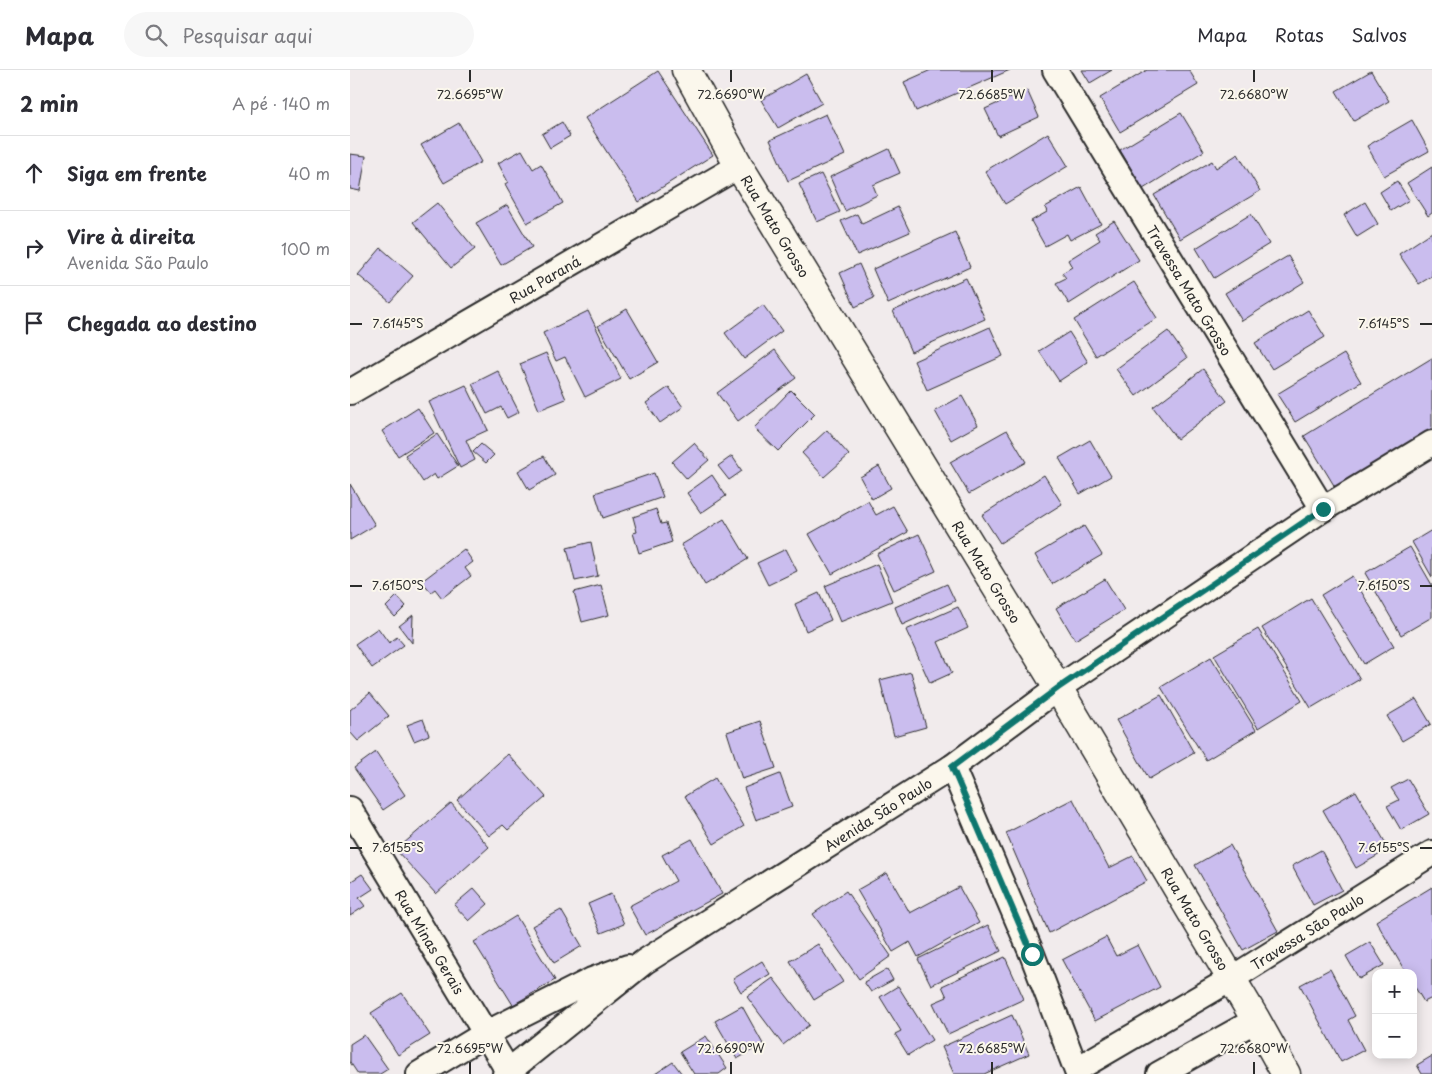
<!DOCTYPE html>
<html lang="pt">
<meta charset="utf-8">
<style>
:root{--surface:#fff;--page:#f7f7f7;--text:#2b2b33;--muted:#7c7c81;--line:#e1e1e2}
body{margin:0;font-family:"Playpen Sans",sans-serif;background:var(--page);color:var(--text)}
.controls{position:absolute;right:15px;bottom:15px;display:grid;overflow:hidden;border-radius:10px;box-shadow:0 2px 12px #0003}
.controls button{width:45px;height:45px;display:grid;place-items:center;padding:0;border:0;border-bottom:1px solid var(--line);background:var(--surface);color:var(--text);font:25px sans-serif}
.stop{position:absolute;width:15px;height:15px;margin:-11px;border:4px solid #0f766e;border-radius:50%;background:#fff}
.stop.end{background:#0f766e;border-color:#fff;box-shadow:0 1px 5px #0008}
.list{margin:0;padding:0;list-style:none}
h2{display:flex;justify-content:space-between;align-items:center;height:65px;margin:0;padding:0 20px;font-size:21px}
h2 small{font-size:16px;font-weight:400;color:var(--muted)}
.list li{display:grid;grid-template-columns:32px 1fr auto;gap:15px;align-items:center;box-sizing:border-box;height:75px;padding:0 20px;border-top:1px solid var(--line)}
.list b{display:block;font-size:19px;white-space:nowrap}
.list p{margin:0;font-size:16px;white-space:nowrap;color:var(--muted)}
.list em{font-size:16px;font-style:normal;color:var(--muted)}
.icon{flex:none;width:28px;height:28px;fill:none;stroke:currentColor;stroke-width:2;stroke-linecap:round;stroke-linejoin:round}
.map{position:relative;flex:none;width:1082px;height:1004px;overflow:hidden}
header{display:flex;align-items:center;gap:30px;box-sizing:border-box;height:70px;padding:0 25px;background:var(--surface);border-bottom:1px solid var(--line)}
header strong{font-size:24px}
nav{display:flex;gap:28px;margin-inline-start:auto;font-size:18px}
.search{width:350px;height:45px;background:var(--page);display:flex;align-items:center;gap:12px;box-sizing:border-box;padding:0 18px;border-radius:28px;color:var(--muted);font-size:19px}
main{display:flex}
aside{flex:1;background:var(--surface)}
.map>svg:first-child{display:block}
.building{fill:#cabdee;stroke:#2b2b2b}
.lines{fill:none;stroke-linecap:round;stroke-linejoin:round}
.street-casing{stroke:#2b2b2b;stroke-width:28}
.secondary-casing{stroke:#2b2b2b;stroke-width:31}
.street{stroke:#fbf7ec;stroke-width:24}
.secondary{stroke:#fbf7ec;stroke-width:28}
.route{stroke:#0f766e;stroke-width:6}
.ticks{fill:none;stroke:#2b2b2b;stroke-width:2}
.labels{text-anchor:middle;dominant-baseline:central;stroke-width:4;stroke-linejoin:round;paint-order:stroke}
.street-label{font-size:14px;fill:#2b2b2b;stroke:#fbf7ec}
.ticks-label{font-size:12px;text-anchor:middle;fill:#2b2b2b;stroke:#fbf7ec;stroke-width:4;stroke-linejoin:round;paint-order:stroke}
</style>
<header>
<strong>Mapa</strong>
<div class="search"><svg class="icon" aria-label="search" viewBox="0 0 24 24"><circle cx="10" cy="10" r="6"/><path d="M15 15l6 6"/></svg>Pesquisar aqui</div>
<nav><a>Mapa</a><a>Rotas</a><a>Salvos</a></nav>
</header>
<main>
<aside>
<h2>2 min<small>A pé · 140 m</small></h2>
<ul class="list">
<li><svg class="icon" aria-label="ahead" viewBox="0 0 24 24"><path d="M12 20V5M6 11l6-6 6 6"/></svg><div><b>Siga em frente</b></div><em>40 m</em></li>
<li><svg class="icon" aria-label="right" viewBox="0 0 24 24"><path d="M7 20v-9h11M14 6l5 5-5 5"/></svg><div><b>Vire à direita</b><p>Avenida São Paulo</p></div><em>100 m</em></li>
<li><svg class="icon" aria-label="arrive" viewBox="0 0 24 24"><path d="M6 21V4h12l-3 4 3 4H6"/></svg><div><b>Chegada ao destino</b></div></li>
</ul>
</aside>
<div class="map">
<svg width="1082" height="1004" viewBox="0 0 1082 1004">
<rect width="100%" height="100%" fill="#f1ebec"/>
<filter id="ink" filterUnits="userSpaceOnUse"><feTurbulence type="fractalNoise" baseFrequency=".02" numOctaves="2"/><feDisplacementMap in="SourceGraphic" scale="10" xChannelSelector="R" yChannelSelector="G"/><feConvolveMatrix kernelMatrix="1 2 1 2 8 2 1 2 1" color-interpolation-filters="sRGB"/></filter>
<g filter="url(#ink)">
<g class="building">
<polygon points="581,0 660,0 566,41 554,12"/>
<polygon points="732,0 762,0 740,13"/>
<polygon points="797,0 839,0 848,15 770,62 750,28"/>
<polygon points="308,1 363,85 289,132 235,48"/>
<polygon points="1021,1 1039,31 1004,51 986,21"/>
<polygon points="456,4 472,33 428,58 411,30"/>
<polygon points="677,20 689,47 648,66 635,39"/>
<polygon points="831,43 854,81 793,119 770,80"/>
<polygon points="476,44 495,85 438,111 420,70"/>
<polygon points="1062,50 1079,81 1034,106 1017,76"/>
<polygon points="212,52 220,66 200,78 192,64"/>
<polygon points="109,53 131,92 94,113 71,75"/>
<polygon points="698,63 718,96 655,134 635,101"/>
<polygon points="539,79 550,103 523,115 527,125 495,141 480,107"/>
<polygon points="172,80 183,99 191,94 213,133 177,153 155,114 158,112 148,93"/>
<polygon points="0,84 16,86 10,121 0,119"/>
<polygon points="888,84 910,121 830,169 804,125 862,91 866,98"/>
<polygon points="1082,97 1082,143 1078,146 1057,113"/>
<polygon points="471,104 490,142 467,152 449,114"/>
<polygon points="1047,111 1059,130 1041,141 1030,122"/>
<polygon points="731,117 751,154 720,170 717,164 695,176 681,151 697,142 695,137"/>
<polygon points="1015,132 1028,154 1007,167 994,145"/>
<polygon points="87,133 125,179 101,198 63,152"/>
<polygon points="157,135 182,177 151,195 126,153"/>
<polygon points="548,137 560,162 507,185 491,151 507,144 512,154"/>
<polygon points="901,144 919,174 864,208 846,178"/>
<polygon points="764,151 789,190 719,234 706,213 716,208 712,203 722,197 718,190 750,170 745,163"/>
<polygon points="605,162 620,197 538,234 523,199"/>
<polygon points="1082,162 1082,206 1069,214 1049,184"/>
<polygon points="31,178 63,206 40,232 8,205"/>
<polygon points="938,186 954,212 892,251 875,223"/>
<polygon points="509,194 524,228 505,237 490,203"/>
<polygon points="616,208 635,249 561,282 543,241"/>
<polygon points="784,212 807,248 746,286 724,250"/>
<polygon points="413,235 432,261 394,289 375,263"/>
<polygon points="277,239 308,292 279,309 248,256"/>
<polygon points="958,240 975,267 922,299 905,273"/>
<polygon points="238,241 271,309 235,327 215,287 206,291 193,263"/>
<polygon points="640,257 653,286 577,320 564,291"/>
<polygon points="818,261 837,288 786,326 766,299"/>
<polygon points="719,262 738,292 709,311 689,281"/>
<polygon points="425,280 446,308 388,351 367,323"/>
<polygon points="196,283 216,329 189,340 170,294"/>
<polygon points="994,284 1011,312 945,352 927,324"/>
<polygon points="1082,288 1082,358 985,417 954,366"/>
<polygon points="853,299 877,331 827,369 803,337"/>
<polygon points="148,301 169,342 157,348 151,337 137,344 122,314"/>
<polygon points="116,315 138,360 116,370 125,390 110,398 79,332"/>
<polygon points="319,317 333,337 310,353 296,333"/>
<polygon points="441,320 465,344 428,381 404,358"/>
<polygon points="612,326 628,355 601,370 585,341"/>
<polygon points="68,338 84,363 48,386 32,361"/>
<polygon points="477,360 499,385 474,407 452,383"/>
<polygon points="657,360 676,392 619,424 600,392"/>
<polygon points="87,364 108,396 87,409 84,404 73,412 55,385"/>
<polygon points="740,370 761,406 730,424 709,388"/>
<polygon points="344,373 359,390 337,409 322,392"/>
<polygon points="131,374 144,385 136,393 123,382"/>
<polygon points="194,386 205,405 179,420 168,401"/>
<polygon points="382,386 392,401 379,410 368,396"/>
<polygon points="529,396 541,418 522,429 510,407"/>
<polygon points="304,403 313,427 253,448 245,423"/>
<polygon points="362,405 376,426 351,443 337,423"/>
<polygon points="694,405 712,434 650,473 632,445"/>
<polygon points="0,414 25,455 0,470"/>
<polygon points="518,431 526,445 543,436 558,462 482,504 459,464"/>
<polygon points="306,439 311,454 316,453 322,472 289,483 283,463 287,462 283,447"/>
<polygon points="374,449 398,489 355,515 331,475"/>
<polygon points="734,456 752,485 702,514 685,485"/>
<polygon points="1082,460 1082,507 1062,472"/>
<polygon points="569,464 586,501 544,520 527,484"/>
<polygon points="241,472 248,506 225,511 217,478"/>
<polygon points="1060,477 1082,515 1082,547 1051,565 1015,503"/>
<polygon points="114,479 123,492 115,498 121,506 92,528 85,519 81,522 72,511"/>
<polygon points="436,479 447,501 418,515 407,493"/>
<polygon points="527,494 542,531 490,552 475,516"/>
<polygon points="1002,506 1044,576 1014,594 971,525"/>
<polygon points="755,509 774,540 725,570 706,538"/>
<polygon points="597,514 605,531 552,555 545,537"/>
<polygon points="251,515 259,545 232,552 224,522"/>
<polygon points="469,523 481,550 456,561 445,534"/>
<polygon points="47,526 56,536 45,547 36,537"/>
<polygon points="961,528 1010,609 961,638 912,558"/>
<polygon points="608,537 618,558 588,572 602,603 580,613 556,560"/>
<polygon points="63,545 62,573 49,556"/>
<polygon points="28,558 39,573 47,567 54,575 22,598 5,574"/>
<polygon points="908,559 952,631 908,658 864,585"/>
<polygon points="861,587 906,660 856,690 811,617"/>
<polygon points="561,602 576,657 544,666 530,610"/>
<polygon points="20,623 39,646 8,671 0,662 0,640"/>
<polygon points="811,625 844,683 799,709 766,650"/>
<polygon points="1066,629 1081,654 1052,671 1037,646"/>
<polygon points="73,649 79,665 64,671 57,655"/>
<polygon points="410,651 426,698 392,709 377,662"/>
<polygon points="26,682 55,725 33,740 4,698"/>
<polygon points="158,684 196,727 158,760 153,755 139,766 107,730"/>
<polygon points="430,704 442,737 406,750 394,718"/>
<polygon points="365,708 394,756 364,774 335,726"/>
<polygon points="1058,709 1079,744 1051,760 1037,736 1049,730 1041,718"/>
<polygon points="1006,721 1039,779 1006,798 973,740"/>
<polygon points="723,729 759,798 783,786 797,811 699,863 656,763"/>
<polygon points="101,733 139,777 86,824 46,780"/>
<polygon points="342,769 372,824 295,865 279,836 326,811 312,785"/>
<polygon points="880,775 928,861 893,880 845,795"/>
<polygon points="971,780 992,820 963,835 942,796"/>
<polygon points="537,803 560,843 609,817 629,853 568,887 560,872 543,882 507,820"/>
<polygon points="12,804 23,819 9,828 15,836 0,846 0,812"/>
<polygon points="1082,817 1082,928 1074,932 1063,914 1063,903 1056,903 1026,851"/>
<polygon points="124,818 138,834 119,851 104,835"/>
<polygon points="496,821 541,886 509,909 463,844"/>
<polygon points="261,824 274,854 251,863 238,834"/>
<polygon points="211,840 232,876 204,893 182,856"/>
<polygon points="166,846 205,910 163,935 124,872"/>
<polygon points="638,855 651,881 581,915 568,889"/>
<polygon points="756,867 766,886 788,875 810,917 745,951 712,890"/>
<polygon points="1020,872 1034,895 1009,909 996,886"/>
<polygon points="468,874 493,912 464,930 440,891"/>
<polygon points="655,887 674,929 598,964 583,933 597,927 592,916"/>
<polygon points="412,891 420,904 391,922 383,909"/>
<polygon points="537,899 543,910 521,922 514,912"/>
<polygon points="980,899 1005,946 998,950 1014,980 991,992 950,915"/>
<polygon points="423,908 459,955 433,975 397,927"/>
<polygon points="548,916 582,970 558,985 545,964 551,961 530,927"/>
<polygon points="52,923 80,965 48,985 21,943"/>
<polygon points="392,936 413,974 387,989 365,951"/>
<polygon points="662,945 679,984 634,1004 604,1004 592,977"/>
<polygon points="14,965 38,999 30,1004 8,1004 0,992 0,974"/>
<polygon points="356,966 377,998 369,1004 344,1004 330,982"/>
<polygon points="1082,986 1082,1004 1072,1004 1067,995"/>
<polygon points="323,992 332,1004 305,1004"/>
</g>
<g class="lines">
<defs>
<g id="street">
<path id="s1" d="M705 0 973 439"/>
<path id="s2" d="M0 322 389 96"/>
<polyline points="602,697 682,884 728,1004"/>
<path id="s3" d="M0 739 160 1004"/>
<path id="s4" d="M727 999 881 909 1082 783"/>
<polyline points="69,1004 135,964 242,910 278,897"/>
<path id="s5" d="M155 1004 294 892 602 697 708 618 973 439 1082 373"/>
<polyline points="809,1004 906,950"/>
</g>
<g id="secondary">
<path id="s6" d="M336 0 389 96 708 618 906 950 936 1004"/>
</g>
</defs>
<use href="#street" class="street-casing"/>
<use href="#secondary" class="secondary-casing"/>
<use href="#street" class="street"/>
<use href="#secondary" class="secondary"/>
</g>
</g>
<g class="lines" filter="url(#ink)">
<polyline class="route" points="682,884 602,697 708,618 973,439"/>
</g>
<path class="ticks" d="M120 0V12M381 0V12M642 0V12M904 0V12M0 254H12M1070 254H1082M0 516H12M1070 516H1082M0 778H12M1070 778H1082M120 992V1004M381 992V1004M642 992V1004M904 992V1004"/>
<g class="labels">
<g class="street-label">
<text stroke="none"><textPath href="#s6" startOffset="180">Rua Mato Grosso</textPath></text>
<text stroke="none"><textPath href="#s2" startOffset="225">Rua Paraná</textPath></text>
<text stroke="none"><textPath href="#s1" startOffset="258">Travessa Mato Grosso</textPath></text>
<text stroke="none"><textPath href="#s6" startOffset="585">Rua Mato Grosso</textPath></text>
<text stroke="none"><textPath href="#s5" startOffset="455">Avenida São Paulo</textPath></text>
<text stroke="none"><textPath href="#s6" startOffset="990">Rua Mato Grosso</textPath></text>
<text stroke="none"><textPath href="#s4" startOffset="268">Travessa São Paulo</textPath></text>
<text stroke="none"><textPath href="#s3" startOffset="155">Rua Minas Gerais</textPath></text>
</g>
</g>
<g class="ticks-label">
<text x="120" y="29">72.6695°W</text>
<text x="381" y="29">72.6690°W</text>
<text x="642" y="29">72.6685°W</text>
<text x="904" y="29">72.6680°W</text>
<text x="48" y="258">7.6145°S</text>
<text x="1034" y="258">7.6145°S</text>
<text x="48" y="520">7.6150°S</text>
<text x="1034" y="520">7.6150°S</text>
<text x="48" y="782">7.6155°S</text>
<text x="1034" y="782">7.6155°S</text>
<text x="120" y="983">72.6695°W</text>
<text x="381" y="983">72.6690°W</text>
<text x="642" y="983">72.6685°W</text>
<text x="904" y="983">72.6680°W</text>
</g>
</svg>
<div class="controls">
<button>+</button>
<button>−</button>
</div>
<div class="stop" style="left:682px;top:884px"></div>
<div class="stop end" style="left:973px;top:439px"></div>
</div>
</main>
